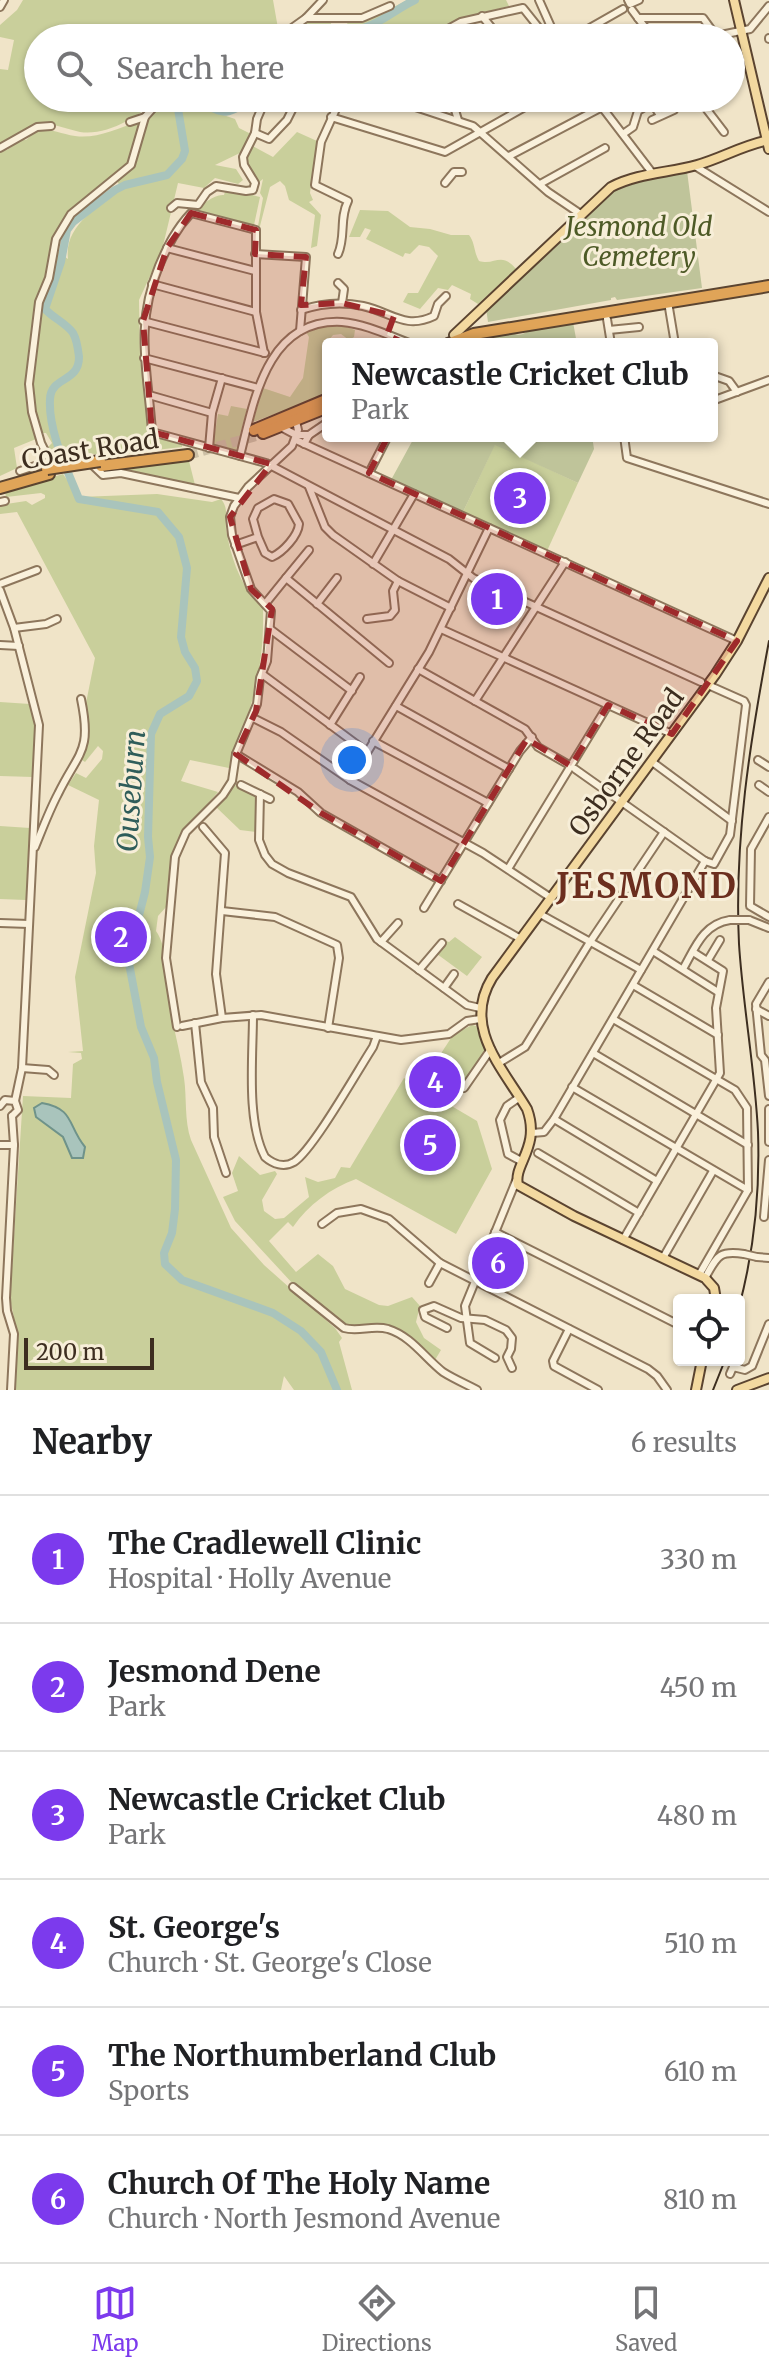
<!DOCTYPE html>
<meta charset="utf-8">
<style>
:root{--surface:#fff;--page:#f6f6f6;--text:#202124;--muted:#757577;--line:#e0e0e0;--accent:#7c3aed}
body{margin:0;font-family:Merriweather,serif;background:var(--page);color:var(--text)}
.controls{position:absolute;right:24px;bottom:24px;display:grid;overflow:hidden;border-radius:8px;box-shadow:0 2px 6px #0004}
.controls button{width:72px;height:72px;display:grid;place-items:center;padding:0;border:0;border-bottom:2px solid var(--line);background:var(--surface);color:var(--text);font:40px sans-serif}
.scale{position:absolute;left:24px;bottom:20px;width:130px;box-sizing:border-box;padding-left:8px;border:4px solid #3d2e20;border-top:0;font-size:22px;line-height:28px;white-space:nowrap;color:#3d2e20;-webkit-text-stroke:6px #f7eed8;paint-order:stroke}
.you{position:absolute;left:352px;top:760px;width:28px;height:28px;margin:-20px;border:6px solid #fff;border-radius:50%;background:#1a73e8;box-shadow:0 0 0 12px #1a73e833}
.badge{display:grid;place-items:center;width:52px;height:52px;border-radius:50%;background:var(--accent);color:#fff;font-size:26px;font-weight:700}
.pin{position:absolute;translate:-50% -50%;border:4px solid #fff;box-shadow:0 2px 8px #0006}
.popup{position:absolute;left:322px;top:338px;width:396px;height:104px;box-sizing:border-box;display:grid;place-content:center;border-radius:8px;background:var(--surface);filter:drop-shadow(0 2px 6px #0005);font-size:26px;white-space:nowrap;color:var(--muted)}
.popup b{font-size:30px;color:var(--text)}
.popup::after{content:'';position:absolute;left:50%;top:100%;margin-left:-16px;border:16px solid transparent;border-top-color:var(--surface)}
.list{margin:0;padding:0;list-style:none}
h2{display:flex;justify-content:space-between;align-items:center;height:104px;margin:0;padding:0 32px;font-size:34px}
h2 small{font-size:26px;font-weight:400;color:var(--muted)}
.list li{display:grid;grid-template-columns:52px 1fr auto;gap:24px;align-items:center;box-sizing:border-box;height:128px;padding:0 32px;border-top:2px solid var(--line)}
.list b{display:block;font-size:30px;white-space:nowrap}
.list p{margin:0;font-size:26px;white-space:nowrap;color:var(--muted)}
.list em{font-size:26px;font-style:normal;color:var(--muted)}
.icon{flex:none;width:44px;height:44px;fill:none;stroke:currentColor;stroke-width:2;stroke-linecap:round;stroke-linejoin:round}
.map{position:relative;flex:none;width:769px;height:1390px;overflow:hidden}
.search{position:absolute;background:var(--surface);box-shadow:0 2px 6px #0004;left:24px;right:24px;top:24px;height:88px;display:flex;align-items:center;gap:20px;box-sizing:border-box;padding:0 28px;border-radius:44px;color:var(--muted);font-size:30px}
.sheet{height:872px;background:var(--surface)}
nav{display:flex;justify-content:space-around;align-items:center;box-sizing:border-box;height:112px;border-top:2px solid var(--line);background:var(--surface);font-size:22px;color:var(--muted)}
nav a{display:grid;justify-items:center;gap:4px}
nav .on{color:var(--accent)}
.map>svg:first-child{display:block}
.green{fill:#c9cf9b}
.cemetery{fill:#bfc49a}
.water{fill:#a9c4bc;stroke:#6f938a;stroke-width:2}
.lines{fill:none;stroke-linecap:round;stroke-linejoin:round}
.river{stroke:#a9c4bc;stroke-width:8}
.highway-tunnel{stroke:#ccc0a6;stroke-width:10;stroke-dasharray:10 5;stroke-linecap:butt}
.minor-casing{stroke:#8d765c;stroke-width:10}
.major-casing{stroke:#5b4430;stroke-width:12}
.highway-casing{stroke:#5b4430;stroke-width:14}
.minor{stroke:#faf1dc;stroke-width:6}
.major{stroke:#f3d9a0;stroke-width:8}
.highway{stroke:#e0a458;stroke-width:10}
.tram{stroke:#3d2e20;stroke-width:2}
.minor-bridge-casing{stroke:#8d765c;stroke-width:10;stroke-linecap:butt}
.highway-bridge-casing{stroke:#5b4430;stroke-width:14;stroke-linecap:butt}
.minor-bridge{stroke:#faf1dc;stroke-width:6}
.highway-bridge{stroke:#e0a458;stroke-width:10}
.marked{fill:#9e2a2b;fill-opacity:0.2;stroke:#9e2a2b;stroke-width:6;stroke-dasharray:16 10;stroke-linejoin:round}
.labels{text-anchor:middle;dominant-baseline:central;stroke-width:6;stroke-linejoin:round;paint-order:stroke}
.park-label{font-size:26px;font-style:italic;fill:#4d5a26;stroke:#f7eed8}
.street-label{font-size:26px;fill:#3d2e20;stroke:#f7eed8}
.water-label{font-size:28px;font-style:italic;fill:#2f5d5a;stroke:#f7eed8}
.district-label{font-size:34px;font-weight:bold;letter-spacing:2px;fill:#6b2e1e;stroke:#f7eed8}
</style>
<div class="map">
<svg width="769" height="1390" viewBox="0 0 769 1390">
<rect width="100%" height="100%" fill="#f0e4c8"/>
<g class="green">
<path d="M23 0H273L279 34 272 38H38V98H159C139 116 108 136 80 132 67 129 56 124 43 124L0 147V69L8 70 14 40 0 37V25L17 10Z"/>
<path d="M407 0H506L509 6 463 18 423 38H284L308 21 330 20 332 27 345 28 349 20C371 20 387 11 407 0Z"/>
<path d="M165 98H262L257 108 242 102C230 112 223 109 209 104L203 108 235 119 239 128 251 134 242 152 215 165 236 169 243 180 238 184 215 178 204 188 178 183 162 250 139 300 140 358 150 435 182 444V447L104 456 74 450 53 457 48 447 52 443 46 433H40L31 390 43 298 55 268 57 251 68 259C64 225 98 208 121 188L117 181 136 164 148 118 153 109Z"/>
<path d="M137 122 140 127 128 166 69 210 55 232 47 277 38 300 28 383 36 439 14 448 17 468 0 476V151L7 150 22 139 26 140 38 129C52 129 62 134 75 136 96 139 117 129 137 122Z"/>
<polygon points="297,132 317,141 310,193 313,200 309,202 321,215 317,246 311,248 315,215 289,200 285,186 280,181 270,187 260,226 258,226 263,198 260,193 263,179 258,183 245,159 251,145 273,157"/>
<path d="M226 188 260 197 254 225 193 210C204 205 213 194 224 195Z"/>
<path d="M360 210 388 211 410 227 430 229 451 235H469C475 242 474 253 479 261 495 266 501 251 516 269L478 304 470 299 471 294 452 285 448 290 438 288 420 309 403 302 408 293H418L438 256 429 247 419 245 410 254 405 253 403 257 366 239 371 230 365 228 360 237H349Z"/>
<polygon points="329,325 341,325 355,330 354,337 349,340 341,334 333,335 328,341 328,394 253,422 263,388 290,397 303,378 309,337 306,332"/>
<polygon points="231,406 247,409 236,450 213,444 218,414 228,416"/>
<polygon points="495,444 578,483 547,551 463,512"/>
<polygon points="189,461 195,485 103,469 135,468"/>
<path d="M63 474 79 497 157 494 212 502 221 499C229 508 225 518 226 529 231 559 241 588 263 608 264 643 260 675 250 708 244 729 233 746 229 768L190 760 181 781 218 792 178 838 170 867 167 906 158 916 156 931C168 948 164 971 167 991 171 1020 180 1049 184 1078 187 1098 184 1120 191 1140L231 1228 264 1265 335 1328 342 1338 339 1342 352 1390H294L284 1376 281 1390H15L17 1333 10 1298 23 1096 71 1098 73 1064 82 1059 81 1053 68 1052 83 1051 75 977 96 873 94 846 99 800 68 785 76 773 86 778 102 759 103 751 98 746 85 762 82 760 87 732 85 708 95 658 17 512 0 514V505L26 501 32 505 45 498V495L41 493 6 497 5 492Z"/>
<polygon points="0,702 30,704 36,727 33,777 0,776"/>
<polygon points="236,785 255,793 256,832 240,830 216,807 231,787"/>
<polygon points="0,826 30,828 26,900 0,899"/>
<polygon points="455,937 482,957 467,976 437,954 446,941 449,942"/>
<polygon points="472,1025 476,1026 487,1051 466,1084 438,1067 444,1058 440,1055 453,1035"/>
<path d="M404 1078 477 1121 492 1169 456 1234 356 1179C331 1188 308 1205 293 1227L288 1222 269 1241 296 1272 318 1254 333 1266 345 1289 379 1305 388 1306 412 1297 420 1306 416 1322 424 1338 441 1350 435 1360 411 1337 392 1328 347 1327 293 1284 235 1221 223 1197 238 1191 232 1173 239 1156 260 1175 275 1171 277 1174 262 1200 264 1211 275 1219 284 1218 309 1197 305 1177 318 1182 335 1178 341 1167 350 1168Z"/>
</g>
<g class="cemetery">
<path d="M687 171 702 288 617 300 615 297 611 298V300L488 322 486 308 612 191C634 178 662 176 687 171Z"/>
<path d="M573 322 577 344H474L473 338 510 332C521 338 524 333 533 328 543 323 562 324 573 322Z"/>
<polygon points="415,436 592,436 594,449 578,483 495,445 463,512 391,480"/>
</g>
<path class="water" d="M42 1103C75 1109 67 1125 85 1147L83 1158H72L63 1137 36 1117 34 1108Z"/>
<g class="lines">
<g class="river">
<path d="M300 38C324 25 338 36 363 28 382 23 397 8 415 0"/>
<path d="M182 98 177 103 185 151 182 159 167 175 125 185 115 190 73 222 67 230 61 262 45 309C53 318 66 323 73 333 77 340 78 348 79 357 79 383 51 376 50 399 48 431 67 469 79 499L158 512 179 537 187 568 181 637 185 652 195 668 197 681 189 696 160 714 151 734 148 837 150 857 145 892 128 958 141 1027 154 1058 157 1082 176 1160 175 1209 172 1233 164 1253 165 1264 182 1280 273 1313 301 1331 321 1352 337 1390"/>
<path d="M187 98C223 108 218 123 253 98"/>
</g>
<polyline class="highway-tunnel" points="188,455 256,436"/>
<defs>
<g id="minor">
<polyline points="539,0 556,38"/>
<polyline points="628,0 630,4 639,0"/>
<polyline points="0,7 4,0"/>
<polyline points="632,10 653,38"/>
<polyline points="482,16 500,38"/>
<polyline points="306,18 323,0"/>
<polyline points="638,18 703,18 716,36"/>
<polyline points="278,38 306,18 362,18 390,6"/>
<polyline points="432,38 461,22 523,8 547,38"/>
<polyline points="572,38 623,9"/>
<polyline points="652,38 670,38"/>
<polyline points="693,38 716,36 750,29 769,6"/>
<polyline points="769,38 769,39"/>
<polyline points="388,98 473,126 548,192 582,215"/>
<polyline points="446,98 455,110 458,120"/>
<polyline points="595,98 653,174"/>
<polyline points="698,98 724,132"/>
<polyline points="453,107 467,98"/>
<polyline points="331,117 445,152 541,98"/>
<polyline points="652,120 674,110"/>
<polyline points="130,122 145,117"/>
<polyline points="255,133 269,139 287,120 298,98"/>
<polyline points="623,134 633,127 638,111 646,106 654,106 660,115"/>
<polyline points="0,148 37,127 51,126"/>
<polyline points="509,156 619,98"/>
<polyline points="695,166 769,212"/>
<polyline points="445,183 454,172 462,172"/>
<polyline points="540,184 605,148"/>
<polyline points="171,208 177,203 198,205 207,192 216,186 246,191 253,190 255,183 244,165 243,157 255,133 257,119 266,98"/>
<polyline points="167,248 255,271"/>
<polyline points="255,254 306,257 300,331"/>
<path d="M338 254C346 236 339 219 348 201L315 185 321 142 341 98"/>
<polyline points="338,283 344,289 342,303"/>
<polyline points="152,284 256,312"/>
<polyline points="668,302 675,344"/>
<path d="M301 310C322 303 341 301 363 306 391 312 405 330 434 316L438 304 446 296"/>
<polyline points="607,319 611,344"/>
<polyline points="143,321 265,353"/>
<polyline points="609,330 639,327"/>
<path d="M264 353 256 312V230L191 213C176 229 168 245 159 266 134 327 148 370 152 432L266 463 449 559 473 578 701 682"/>
<polyline points="144,358 258,388"/>
<polyline points="712,375 729,381 737,392"/>
<polyline points="149,395 212,413"/>
<polyline points="712,401 769,380"/>
<polyline points="281,427 296,435 309,435"/>
<polyline points="624,436 627,458 769,504"/>
<polyline points="296,440 737,641"/>
<polyline points="304,444 309,435 328,422"/>
<polyline points="209,448 212,413 222,378"/>
<path d="M240 456C254 400 267 318 342 322 366 324 390 336 412 344"/>
<polyline points="50,461 41,443 32,412 29,384 39,302 49,278 56,239 71,214 131,165 145,117 162,98"/>
<polyline points="20,471 50,461 83,456 103,475 121,473 239,498"/>
<polyline points="369,473 388,436"/>
<polyline points="309,487 325,527 333,535 398,581 451,608"/>
<polyline points="0,502 5,501"/>
<path d="M235 545 258 537 253 519 258 508 274 499 288 504 299 524C298 536 283 552 272 557L265 553 258 537"/>
<polyline points="373,564 414,494"/>
<polyline points="286,578 309,550"/>
<polyline points="0,584 37,570"/>
<polyline points="0,590 14,628 39,725 22,1068 15,1101"/>
<polyline points="265,604 286,578 389,663"/>
<polyline points="317,604 337,578"/>
<polyline points="367,619 390,616 395,610 393,591 398,581"/>
<polyline points="14,628 46,624 57,619"/>
<polyline points="270,629 352,691"/>
<polyline points="441,629 672,734"/>
<polyline points="0,645 19,646"/>
<polyline points="418,669 525,729 538,747 571,766"/>
<polyline points="262,674 367,752"/>
<polyline points="475,701 565,562"/>
<polyline points="396,706 509,769"/>
<polyline points="253,718 281,732 350,780 483,853 551,898"/>
<polyline points="330,725 360,677"/>
<polyline points="373,741 488,803"/>
<polyline points="236,754 298,792 321,813 441,881"/>
<polyline points="758,760 769,767"/>
<polyline points="651,761 732,821"/>
<polyline points="575,769 705,861"/>
<polyline points="350,780 429,652 489,528"/>
<polyline points="241,785 270,799"/>
<polyline points="759,785 769,792"/>
<polyline points="260,794 259,840 265,855 272,864 288,873 351,897 377,939 467,1005 480,1008"/>
<polyline points="769,817 751,849 750,906 769,917"/>
<polyline points="203,827 225,853 216,974 222,1018"/>
<path d="M35 847C42 830 49 811 58 794 79 751 92 752 81 699"/>
<polyline points="705,861 714,864 730,835 746,705 744,701 708,685"/>
<polyline points="508,869 608,705"/>
<polyline points="458,904 521,939"/>
<polyline points="424,908 520,751 532,737"/>
<polyline points="222,911 275,917 337,945 339,958 328,1028"/>
<polyline points="540,914 641,970"/>
<polyline points="749,920 769,928"/>
<polyline points="0,923 29,924"/>
<polyline points="381,942 398,923"/>
<polyline points="653,951 718,992"/>
<polyline points="708,960 720,940"/>
<path d="M683 969C695 948 703 924 730 920"/>
<polyline points="419,970 442,943"/>
<polyline points="769,982 756,1004 761,1055 765,1060 769,1096"/>
<polyline points="633,985 718,1035"/>
<polyline points="444,988 454,974"/>
<polyline points="756,1009 769,1016"/>
<path d="M253 1015C253 1056 246 1121 265 1157 273 1164 284 1168 294 1162 313 1150 358 1070 373 1047L377 1036"/>
<polyline points="613,1019 735,1090 747,1108 748,1190 699,1275"/>
<polyline points="195,1023 201,1082 213,1108 214,1137 226,1173"/>
<polyline points="182,1026 222,1018 261,1015 401,1040 449,1034 467,1021 480,1019"/>
<polyline points="177,1027 166,958 175,857 186,832 223,795 232,781 236,754 257,704 260,678 267,661 271,611 251,589 232,535 230,517 234,506 248,487 292,446 298,430 295,417"/>
<polyline points="593,1053 748,1145"/>
<polyline points="499,1063 525,1047 590,942 664,832"/>
<polyline points="22,1068 48,1070 54,1075"/>
<polyline points="572,1087 748,1190"/>
<polyline points="464,1088 491,1049"/>
<polyline points="520,1097 507,1106 500,1120 508,1154 523,1162"/>
<polyline points="0,1106 5,1100 15,1101 18,1110 12,1116"/>
<polyline points="769,1109 769,1142"/>
<polyline points="554,1119 657,1181"/>
<polyline points="532,1133 544,1132 554,1119 705,861"/>
<polyline points="0,1145 14,1145"/>
<polyline points="538,1153 639,1213"/>
<polyline points="764,1217 769,1160"/>
<polyline points="322,1224 337,1213 361,1209 389,1219 440,1263 648,1369 657,1376 667,1390"/>
<polyline points="495,1232 679,1325"/>
<polyline points="623,1240 720,1073 716,1008 723,971 693,952"/>
<polyline points="757,1257 769,1258"/>
<polyline points="663,1258 713,1171"/>
<path d="M705 1278C717 1257 718 1250 744 1254"/>
<polyline points="429,1283 440,1263"/>
<path d="M293 1287 344 1328C358 1332 373 1325 388 1329 411 1336 425 1358 443 1372 454 1379 466 1384 477 1390"/>
<polyline points="447,1328 425,1317 423,1310 434,1306 461,1318 485,1320 506,1330 512,1338 511,1349 507,1357 512,1368"/>
<polyline points="569,1329 553,1361 554,1366 598,1390"/>
<polyline points="495,1358 470,1343 465,1306 516,1181"/>
<polyline points="730,1374 733,1367 745,1370 752,1366 769,1324"/>
<polyline points="11,1390 14,1334 7,1311 6,1298 14,1145 12,1116"/>
</g>
<g id="major">
<polyline points="734,0 769,149"/>
<path d="M454 335 611 187C638 173 668 173 697 165 722 158 743 145 769 140"/>
<path d="M716 1300 714 1288 705 1278 574 1216 518 1185C513 1164 541 1147 527 1109 502 1067 462 1027 492 978L715 675 737 641 769 578"/>
<polyline points="696,1390 702,1360"/>
<polyline points="737,1390 769,1378"/>
</g>
<g id="highway">
<polyline points="448,344 474,334 769,286"/>
<polyline points="254,430 328,399"/>
<polyline points="263,433 328,407"/>
<polyline points="101,466 188,455"/>
<polyline points="0,488 49,474"/>
</g>
</defs>
<use href="#minor" class="minor-casing"/>
<use href="#major" class="major-casing"/>
<use href="#highway" class="highway-casing"/>
<use href="#minor" class="minor"/>
<use href="#major" class="major"/>
<use href="#highway" class="highway"/>
<g class="tram">
<path d="M739 1307C754 1251 760 1190 758 1132 755 1069 743 1007 739 944 734 841 750 742 769 641"/>
<polyline points="713,1390 725,1360"/>
</g>
<defs>
<g id="minor-bridge">
<polyline points="730,920 749,920"/>
<polyline points="744,1254 757,1257"/>
</g>
<polyline id="highway-bridge" points="47,469 100,461"/>
</defs>
<use href="#minor-bridge" class="minor-bridge-casing"/>
<use href="#highway-bridge" class="highway-bridge-casing"/>
<use href="#minor-bridge" class="minor-bridge"/>
<use href="#highway-bridge" class="highway-bridge"/>
</g>
<path class="marked" d="M191 213 256 230 255 254 306 257 301 305 342 303 394 316 387 335 425 353 380 378 401 411 369 473 737 641 672 734 608 705 571 766 527 739 441 881 321 813 236 754 256 711 272 609 251 589 230 517 271 464 152 432 143 321 167 248Z"/>
<g class="labels">
<g class="park-label">
<text x="639" y="226">Jesmond Old<tspan x="639" dy="30">Cemetery</tspan></text>
</g>
<g class="street-label">
<text transform="translate(90 449) rotate(-9)">Coast Road</text>
<text transform="translate(626 762) rotate(-54)">Osborne Road</text>
</g>
<g class="water-label">
<text transform="translate(131 791) rotate(-86)">Ouseburn</text>
</g>
<g class="district-label">
<text x="647" y="886">JESMOND</text>
</g>
</g>
</svg>
<div class="controls">
<button><svg class="icon" aria-label="locate" viewBox="0 0 24 24"><circle cx="12" cy="12" r="6"/><path d="M12 2v4M12 18v4M2 12h4M18 12h4"/></svg></button>
</div>
<div class="scale">200 m</div>
<div class="you"></div>
<div class="pin badge" style="left:497px;top:599px">1</div>
<div class="pin badge" style="left:121px;top:937px">2</div>
<div class="pin badge" style="left:520px;top:498px">3</div>
<div class="popup"><b>Newcastle Cricket Club</b>Park</div>
<div class="pin badge" style="left:435px;top:1082px">4</div>
<div class="pin badge" style="left:430px;top:1145px">5</div>
<div class="pin badge" style="left:498px;top:1263px">6</div>
<div class="search"><svg class="icon" aria-label="search" viewBox="0 0 24 24"><circle cx="10" cy="10" r="6"/><path d="M15 15l6 6"/></svg>Search here</div>
</div>
<section class="sheet">
<h2>Nearby<small>6 results</small></h2>
<ul class="list">
<li><span class="badge">1</span><div><b>The Cradlewell Clinic</b><p>Hospital · Holly Avenue</p></div><em>330 m</em></li>
<li><span class="badge">2</span><div><b>Jesmond Dene</b><p>Park</p></div><em>450 m</em></li>
<li><span class="badge">3</span><div><b>Newcastle Cricket Club</b><p>Park</p></div><em>480 m</em></li>
<li><span class="badge">4</span><div><b>St. George's</b><p>Church · St. George's Close</p></div><em>510 m</em></li>
<li><span class="badge">5</span><div><b>The Northumberland Club</b><p>Sports</p></div><em>610 m</em></li>
<li><span class="badge">6</span><div><b>Church Of The Holy Name</b><p>Church · North Jesmond Avenue</p></div><em>810 m</em></li>
</ul>
</section>
<nav>
<a class="on"><svg class="icon" aria-label="map" viewBox="0 0 24 24"><path d="M3 6l6-2 6 2 6-2v14l-6 2-6-2-6 2zM9 4v14M15 6v14"/></svg>Map</a>
<a><svg class="icon" aria-label="directions" viewBox="0 0 24 24"><path d="M12 3l9 9-9 9-9-9zM9 14v-3h6M13 9l2 2-2 2"/></svg>Directions</a>
<a><svg class="icon" aria-label="saved" viewBox="0 0 24 24"><path d="M7 4h10v16l-5-4-5 4z"/></svg>Saved</a>
</nav>
